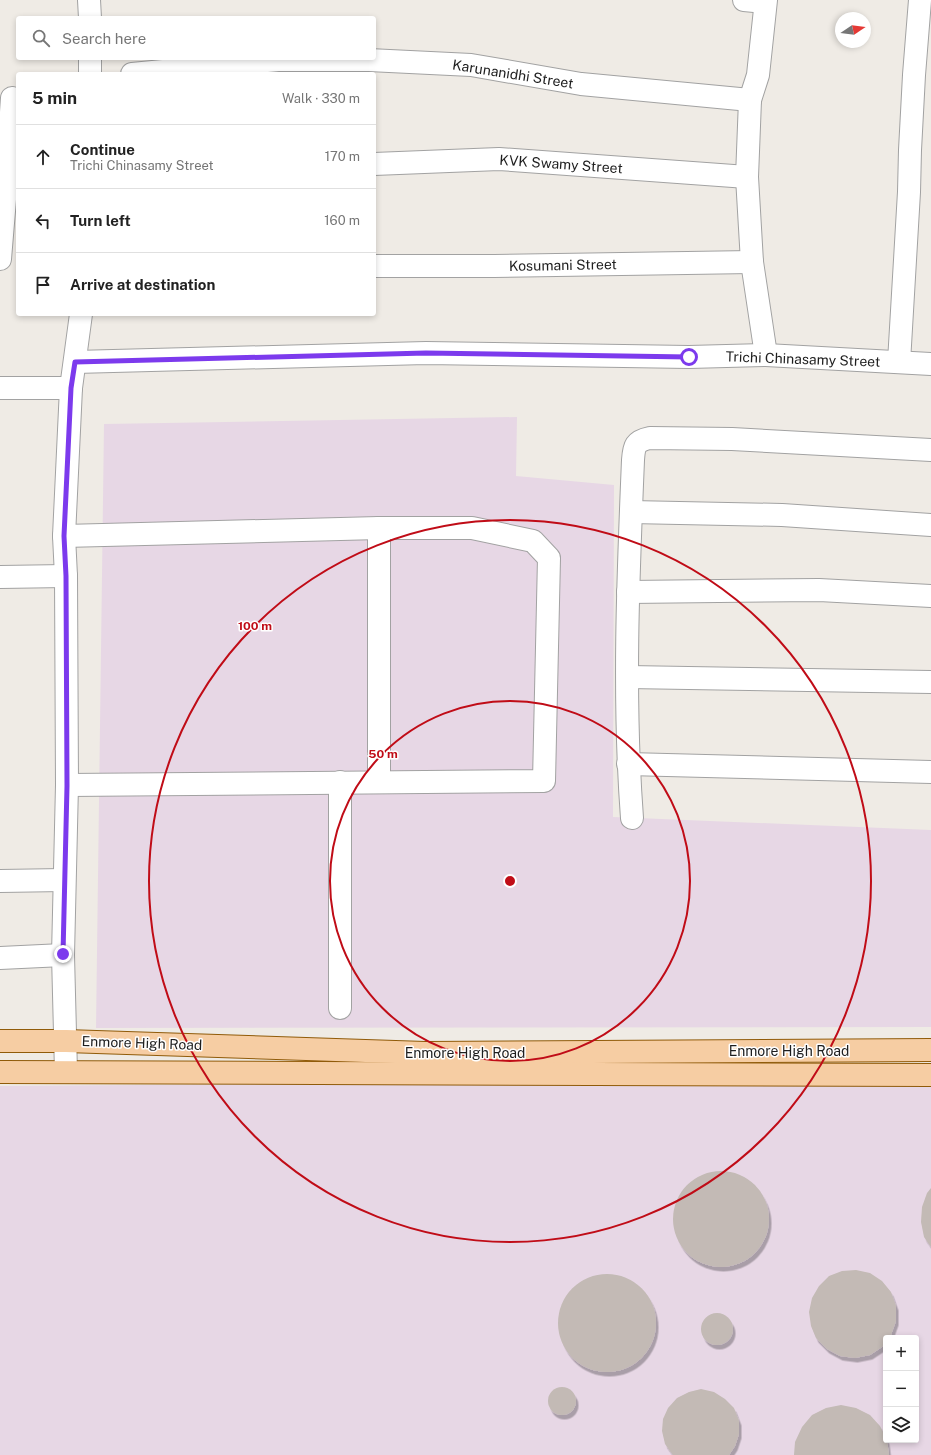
<!DOCTYPE html>
<meta charset="utf-8">
<style>
:root{--surface:#fff;--page:#f6f6f6;--text:#222;--muted:#767676;--line:#e0e0e0}
body{margin:0;font-family:"Public Sans",sans-serif;background:var(--page);color:var(--text)}
.controls{position:absolute;right:12px;bottom:12px;display:grid;overflow:hidden;border-radius:4px;box-shadow:0 2px 6px #0003}
.controls button{width:36px;height:36px;display:grid;place-items:center;padding:0;border:0;border-bottom:1px solid var(--line);background:var(--surface);color:var(--text);font:20px sans-serif}
.compass{position:absolute;left:835px;top:12px;width:36px;height:36px;border-radius:50%;background:var(--surface);box-shadow:0 2px 6px #0003;rotate:77deg}
.stop{position:absolute;width:12px;height:12px;margin:-9px;border:3px solid #7c3aed;border-radius:50%;background:#fff}
.stop.end{background:#7c3aed;border-color:#fff;box-shadow:0 1px 4px #0008}
.list{margin:0;padding:0;list-style:none}
h2{display:flex;justify-content:space-between;align-items:center;height:52px;margin:0;padding:0 16px;font-size:17px}
h2 small{font-size:13px;font-weight:400;color:var(--muted)}
.list li{display:grid;grid-template-columns:26px 1fr auto;gap:12px;align-items:center;box-sizing:border-box;height:64px;padding:0 16px;border-top:1px solid var(--line)}
.list b{display:block;font-size:15px;white-space:nowrap}
.list p{margin:0;font-size:13px;white-space:nowrap;color:var(--muted)}
.list em{font-size:13px;font-style:normal;color:var(--muted)}
.icon{flex:none;width:22px;height:22px;fill:none;stroke:currentColor;stroke-width:2;stroke-linecap:round;stroke-linejoin:round}
.map{position:relative;flex:none;width:931px;height:1455px;overflow:hidden}
.search{position:absolute;background:var(--surface);box-shadow:0 2px 6px #0003;left:16px;top:16px;width:360px;height:44px;display:flex;align-items:center;gap:10px;box-sizing:border-box;padding:0 14px;border-radius:4px;color:var(--muted);font-size:15px}
.panel{position:absolute;background:var(--surface);box-shadow:0 2px 6px #0003;left:16px;top:72px;width:360px;height:244px;border-radius:4px}
.map>svg:first-child{display:block}
.industrial{fill:#e7d7e5;fill-rule:evenodd}
.building{fill:#c3bab5;filter:url(#shadow)}
.lines{fill:none;stroke-linecap:round;stroke-linejoin:round}
.minor-casing{stroke:#a2a2a2;stroke-width:24}
.major-casing{stroke:#905b09;stroke-width:24}
.minor{stroke:#fff;stroke-width:22}
.major{stroke:#f6cda3;stroke-width:22}
.route{stroke:#7c3aed;stroke-width:5}
.ring{fill:none;stroke:#c00c17;stroke-width:2}
.labels{text-anchor:middle;dominant-baseline:central;stroke-width:3;stroke-linejoin:round;paint-order:stroke}
.street-label{font-size:14px;fill:#1e1e1e;stroke:#fff}
.centre{fill:#c00c17;stroke:#fff;stroke-width:2}
.ring-label{font-size:12px;text-anchor:middle;font-weight:bold;fill:#c00c17;stroke:#fff;stroke-width:3;stroke-linejoin:round;paint-order:stroke}
</style>
<div class="map">
<svg width="931" height="1455" viewBox="0 0 931 1455">
<defs>
<filter id="shadow"><feDropShadow dx="2.5" dy="4.5" stdDeviation="0" flood-color="#0004"/></filter>
</defs>
<rect width="100%" height="100%" fill="#efebe5"/>
<g class="industrial">
<polygon points="517,417 516,476 614,485 613,817 931,830 931,1027 96,1028 104,424"/>
<path d="M931 1080V1455H0V1086ZM886 1338H916V1440H886Z"/>
</g>
<g class="building">
<circle cx="721" cy="1219" r="48"/>
<polygon points="931,1188 931,1247 924,1237 921,1222 922,1207 927,1193"/>
<polygon points="856,1270 870,1273 882,1281 891,1292 896,1306 896,1321 891,1335 889,1338 886,1338 886,1342 882,1347 870,1355 855,1358 840,1356 827,1349 816,1338 811,1326 809,1312 812,1298 819,1286 829,1276 842,1271"/>
<circle cx="607" cy="1323" r="49"/>
<circle cx="717" cy="1329" r="16"/>
<circle cx="562" cy="1401" r="14"/>
<polygon points="701,1389 714,1392 725,1399 734,1408 739,1421 739,1434 735,1446 729,1455 673,1455 665,1444 662,1431 663,1419 668,1408 677,1398 689,1392"/>
<polygon points="841,1405 856,1408 870,1415 880,1426 887,1440 889,1455 794,1455 795,1442 802,1427 812,1415 826,1408"/>
</g>
<g class="lines">
<defs>
<g id="minor">
<polyline points="89,0 90,18"/>
<polyline points="744,0 765,2"/>
<polyline points="90,58 90,74"/>
<polyline points="132,74 278,60 369,60 471,65 581,84 750,100"/>
<polyline points="374,164 499,159 747,177"/>
<polyline points="0,259 5,199 12,98"/>
<polyline points="374,266 494,266 752,262"/>
<polyline points="766,355 752,262 747,177 750,100 758,75 766,0"/>
<polyline points="75,362 426,353 689,357 766,355 931,364"/>
<polyline points="899,362 909,192 910,150 914,75 920,0"/>
<polyline points="0,388 71,388"/>
<polyline points="631,512 782,515 931,525"/>
<polyline points="379,528 379,782"/>
<polyline points="64,536 379,528 472,528 533,541 549,558 544,781 67,785"/>
<polyline points="0,577 66,576"/>
<polyline points="628,592 819,590 931,596"/>
<polyline points="628,677 931,682"/>
<polyline points="628,764 931,772"/>
<polyline points="340,782 340,1008"/>
<path d="M632 818C623 699 628 579 633 460 634 446 635 441 650 438L732 439 931 450"/>
<polyline points="0,881 64,880"/>
<polyline points="0,958 63,955"/>
<polyline points="66,1072 63,955 67,785 66,576 64,536 71,388 81,314"/>
</g>
<g id="major">
<polyline points="0,1041 66,1041 425,1053 931,1050"/>
<polyline points="0,1072 931,1075"/>
</g>
</defs>
<use href="#minor" class="minor-casing"/>
<use href="#major" class="major-casing"/>
<use href="#minor" class="minor"/>
<use href="#major" class="major"/>
</g>
<g class="lines">
<polyline class="route" points="63,954 67,786 66,576 64,536 71,388 75,362 426,353 689,357"/>
</g>
<g class="ring">
<circle cx="510" cy="881" r="180"/>
<circle cx="510" cy="881" r="361"/>
</g>
<g class="labels">
<g class="street-label">
<text transform="translate(513 74) rotate(9)">Karunanidhi Street</text>
<text transform="translate(561 164) rotate(4)">KVK Swamy Street</text>
<text transform="translate(563 265) rotate(-1)">Kosumani Street</text>
<text transform="translate(803 359) rotate(2)">Trichi Chinasamy Street</text>
<text transform="translate(142 1043) rotate(2)">Enmore High Road</text>
<text x="789" y="1051">Enmore High Road</text>
<text x="465" y="1053">Enmore High Road</text>
</g>
</g>
<circle cx="510" cy="881" r="6" class="centre"/>
<g class="ring-label">
<text x="255" y="630">100 m</text>
<text x="383" y="758">50 m</text>
</g>
</svg>
<div class="controls">
<button>+</button>
<button>−</button>
<button><svg class="icon" aria-label="layers" viewBox="0 0 24 24"><path d="M12 4l9 5-9 5-9-5zM3 14l9 5 9-5"/></svg></button>
</div>
<svg class="compass" viewBox="-18 -18 36 36"><path d="M0-13l5 13h-10z" fill="#e53935"/><path d="M0 13l5-13h-10z" fill="#767676"/></svg>
<div class="stop" style="left:689px;top:357px"></div>
<div class="stop end" style="left:63px;top:954px"></div>
<div class="search"><svg class="icon" aria-label="search" viewBox="0 0 24 24"><circle cx="10" cy="10" r="6"/><path d="M15 15l6 6"/></svg>Search here</div>
<section class="panel">
<h2>5 min<small>Walk · 330 m</small></h2>
<ul class="list">
<li><svg class="icon" aria-label="ahead" viewBox="0 0 24 24"><path d="M12 20V5M6 11l6-6 6 6"/></svg><div><b>Continue</b><p>Trichi Chinasamy Street</p></div><em>170 m</em></li>
<li><svg class="icon" aria-label="left" viewBox="0 0 24 24"><path d="M17 20v-9H6M10 6l-5 5 5 5"/></svg><div><b>Turn left</b></div><em>160 m</em></li>
<li><svg class="icon" aria-label="arrive" viewBox="0 0 24 24"><path d="M6 21V4h12l-3 4 3 4H6"/></svg><div><b>Arrive at destination</b></div></li>
</ul>
</section>
</div>
